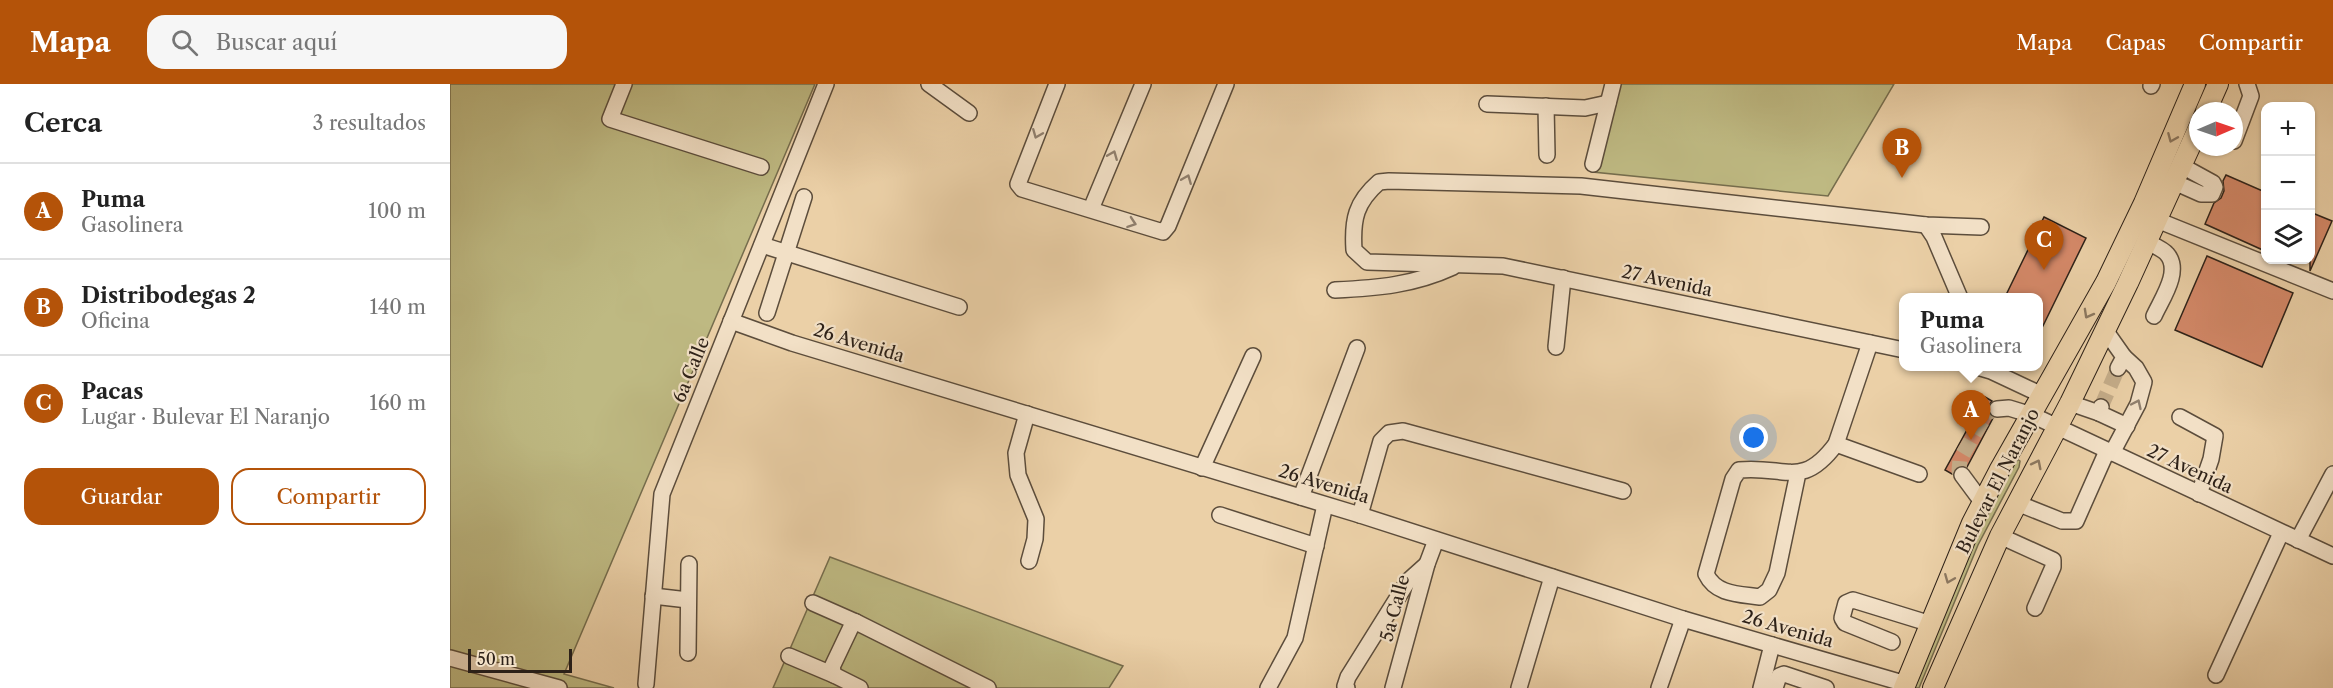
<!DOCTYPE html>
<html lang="es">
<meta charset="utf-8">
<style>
:root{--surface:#fff;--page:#f6f6f6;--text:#222;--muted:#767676;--line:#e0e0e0;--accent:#b45309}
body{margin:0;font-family:"Libre Caslon Text",serif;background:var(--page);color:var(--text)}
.controls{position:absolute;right:18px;top:18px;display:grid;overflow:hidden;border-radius:12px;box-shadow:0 2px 4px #0004}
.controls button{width:54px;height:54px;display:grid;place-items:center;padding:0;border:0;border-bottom:2px solid var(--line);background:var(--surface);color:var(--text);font:30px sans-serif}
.compass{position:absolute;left:1739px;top:18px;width:54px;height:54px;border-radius:50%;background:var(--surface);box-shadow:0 2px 4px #0004;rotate:88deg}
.scale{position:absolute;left:18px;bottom:15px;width:104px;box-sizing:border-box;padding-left:6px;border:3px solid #2d2118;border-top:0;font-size:16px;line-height:21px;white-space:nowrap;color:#2d2118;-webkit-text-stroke:4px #f2e0c6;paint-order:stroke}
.you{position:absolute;left:1304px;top:354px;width:21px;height:21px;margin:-15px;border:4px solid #fff;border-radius:50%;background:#1a73e8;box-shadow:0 0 0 9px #1a73e833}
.badge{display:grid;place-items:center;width:39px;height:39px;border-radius:50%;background:var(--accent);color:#fff;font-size:20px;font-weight:700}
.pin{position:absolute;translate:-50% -50px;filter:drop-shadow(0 2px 3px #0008)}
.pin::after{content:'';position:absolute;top:32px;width:21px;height:18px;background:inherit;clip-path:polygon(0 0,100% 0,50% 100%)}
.popup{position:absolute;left:1449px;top:209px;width:144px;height:78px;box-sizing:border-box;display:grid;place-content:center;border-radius:12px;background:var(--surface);filter:drop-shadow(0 2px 4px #0005);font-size:20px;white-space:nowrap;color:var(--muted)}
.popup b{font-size:22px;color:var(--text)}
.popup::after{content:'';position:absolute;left:50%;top:100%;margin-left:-12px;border:12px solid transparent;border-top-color:var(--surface)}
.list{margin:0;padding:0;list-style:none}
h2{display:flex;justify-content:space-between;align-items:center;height:78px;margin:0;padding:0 24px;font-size:26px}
h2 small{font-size:20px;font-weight:400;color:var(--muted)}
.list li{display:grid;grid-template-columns:39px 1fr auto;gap:18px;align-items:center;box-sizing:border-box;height:96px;padding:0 24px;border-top:2px solid var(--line)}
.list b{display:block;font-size:22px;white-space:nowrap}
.list p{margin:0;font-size:20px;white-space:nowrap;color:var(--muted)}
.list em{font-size:20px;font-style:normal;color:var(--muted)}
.actions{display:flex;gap:12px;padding:18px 24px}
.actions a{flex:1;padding:14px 0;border:2px solid var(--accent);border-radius:18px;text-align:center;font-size:21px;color:var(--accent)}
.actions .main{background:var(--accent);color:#fff}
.icon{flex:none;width:33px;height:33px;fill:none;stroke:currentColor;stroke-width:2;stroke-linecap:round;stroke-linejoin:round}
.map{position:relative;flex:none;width:1883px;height:604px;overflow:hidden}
header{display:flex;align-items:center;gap:36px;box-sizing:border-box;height:84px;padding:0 30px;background:var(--accent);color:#fff}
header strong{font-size:28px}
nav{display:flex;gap:33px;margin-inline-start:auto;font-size:21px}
.search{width:420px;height:54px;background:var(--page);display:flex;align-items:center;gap:15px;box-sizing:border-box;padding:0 21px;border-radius:18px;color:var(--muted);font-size:22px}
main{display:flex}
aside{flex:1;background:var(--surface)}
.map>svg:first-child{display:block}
.green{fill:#beb982;stroke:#766d4d;stroke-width:1.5}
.building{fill:#d48868;stroke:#2d2118;stroke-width:1.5}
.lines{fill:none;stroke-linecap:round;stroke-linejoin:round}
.minor-tunnel{stroke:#c5ad8a;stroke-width:15;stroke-dasharray:15 8;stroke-linecap:butt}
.minor-casing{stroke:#5c4d3c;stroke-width:18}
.major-casing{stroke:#2d2118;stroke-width:22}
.minor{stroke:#f2e0c6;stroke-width:15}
.major{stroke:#ebd0a7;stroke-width:20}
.oneway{stroke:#90806f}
.oneway2{stroke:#8c7860}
.labels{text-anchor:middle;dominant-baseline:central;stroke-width:4.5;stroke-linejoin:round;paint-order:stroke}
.street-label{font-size:18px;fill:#2d2118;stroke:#f2e0c6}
</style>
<header>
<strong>Mapa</strong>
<div class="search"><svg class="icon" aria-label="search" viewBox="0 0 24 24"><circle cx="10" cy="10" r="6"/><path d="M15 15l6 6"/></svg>Buscar aquí</div>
<nav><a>Mapa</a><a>Capas</a><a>Compartir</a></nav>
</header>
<main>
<aside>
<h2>Cerca<small>3 resultados</small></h2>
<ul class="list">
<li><span class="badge">A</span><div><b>Puma</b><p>Gasolinera</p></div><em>100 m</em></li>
<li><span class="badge">B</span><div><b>Distribodegas 2</b><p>Oficina</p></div><em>140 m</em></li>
<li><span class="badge">C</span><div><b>Pacas</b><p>Lugar · Bulevar El Naranjo</p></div><em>160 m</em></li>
</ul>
<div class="actions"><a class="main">Guardar</a><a>Compartir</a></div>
</aside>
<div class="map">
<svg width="1883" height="604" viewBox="0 0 1883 604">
<rect width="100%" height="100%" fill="#ebd0a7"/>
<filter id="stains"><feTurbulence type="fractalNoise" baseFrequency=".00333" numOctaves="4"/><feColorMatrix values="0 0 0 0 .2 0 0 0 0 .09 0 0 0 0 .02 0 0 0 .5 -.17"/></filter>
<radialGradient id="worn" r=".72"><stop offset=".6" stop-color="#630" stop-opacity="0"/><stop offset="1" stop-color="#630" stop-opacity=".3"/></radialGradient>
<g class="green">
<polygon points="0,0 365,0 114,590 164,604 0,604"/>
<polygon points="1169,0 1444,0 1378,112 1143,88"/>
<polygon points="1567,375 1570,377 1569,383 1528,461 1469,604 1461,604 1522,460 1559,382"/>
<polygon points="380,473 673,582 659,604 323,604"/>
</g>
<g class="building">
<polygon points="1776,91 1815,108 1815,167 1755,140 1764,119 1771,114 1774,107 1773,97"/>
<polygon points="1860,128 1882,137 1860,187"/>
<polygon points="1594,133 1636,154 1588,252 1588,213 1555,213"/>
<polygon points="1757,172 1843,209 1812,283 1725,246"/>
<polygon points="1535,313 1542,317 1537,325 1543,334 1517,383 1507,383 1502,390 1495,386"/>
</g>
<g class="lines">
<g class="minor-tunnel">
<polyline points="1651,323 1668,284"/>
<polyline points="1512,391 1509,387 1510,375 1537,329 1547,325"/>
</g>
<defs>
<g id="minor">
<polyline points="174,0 160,35 311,83"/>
<polyline points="479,0 519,29"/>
<polyline points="607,0 568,100 572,105 713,148 718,142 776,0"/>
<polyline points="1701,2 1702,0"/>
<polyline points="1037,20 1135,24 1158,19"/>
<polyline points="1096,22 1097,71"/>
<polyline points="1784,57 1801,12 1797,0"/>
<polyline points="1143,80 1163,0"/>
<polyline points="1724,98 1751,110 1762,110 1765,103 1763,99 1732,82"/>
<polyline points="641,125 693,0"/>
<polyline points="1707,136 1883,207"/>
<polyline points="1476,141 1484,153 1510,214"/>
<path d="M1697 158C1703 161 1713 165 1717 170 1732 187 1711 216 1704 232"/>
<polyline points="312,161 509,223"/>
<path d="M885 206C928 204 964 201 1003 183"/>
<polyline points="317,229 354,113"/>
<polyline points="281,237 342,259 910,431 1233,535 1456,600"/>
<polyline points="1655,246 1674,273 1668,284"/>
<polyline points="1106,263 1113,194"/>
<path d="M1454 266 1053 182 917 178 904 166C902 135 906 118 929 98L939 97 1131 102 1476 141 1531 143"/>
<polyline points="1524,282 1541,287 1592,311"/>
<polyline points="1620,319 1649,329 1651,323"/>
<polyline points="1547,325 1559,324 1582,331 1883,472"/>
<polyline points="1649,329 1677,342"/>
<polyline points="577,330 566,369 568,391 586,435 585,455 579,477"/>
<polyline points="1730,333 1765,352 1761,375 1749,410"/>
<polyline points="1386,360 1469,390"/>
<polyline points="1662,369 1688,320 1694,298 1686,284 1674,273"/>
<polyline points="752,384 803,272"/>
<path d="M1348 389 1327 489 1319 506 1310 513C1289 510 1266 511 1256 490L1283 395 1289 386C1335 381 1352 406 1386 360L1420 259"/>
<polyline points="1512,391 1532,418"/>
<polyline points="851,413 907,264"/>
<polyline points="1567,419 1612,437 1626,437 1657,367"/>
<polyline points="770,431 866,462"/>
<polyline points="910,431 931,357 939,349 953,347 1173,407"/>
<polyline points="1550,452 1603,476 1603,483 1585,524"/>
<polyline points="1848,456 1883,390"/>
<polyline points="203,512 238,516"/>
<polyline points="363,519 406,538"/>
<polyline points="1442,558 1395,539 1392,534 1396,519 1403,516 1481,540"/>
<polyline points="238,569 239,480"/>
<polyline points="339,572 384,591"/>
<polyline points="0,574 109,604"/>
<polyline points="1766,591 1831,449"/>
<polyline points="196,600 212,410 376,0"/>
<polyline points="410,604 384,591 382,583 401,543 406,538 538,604"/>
<polyline points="818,604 845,554 875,421"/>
<polyline points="897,604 895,602 898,593 958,497 977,480"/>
<polyline points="943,604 977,480 986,456"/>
<polyline points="1069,604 1102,493"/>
<polyline points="1209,604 1233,535"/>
<polyline points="1311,604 1322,561"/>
<polyline points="1325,604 1329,592 1334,590 1376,604"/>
</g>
<g id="major">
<polyline points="1756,27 1768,0"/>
<polyline points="1454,604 1522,439 1549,387 1656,198 1694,119 1745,0"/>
<polyline points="1483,604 1550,452 1620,319 1678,199 1748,45"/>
</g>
</defs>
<use href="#minor" class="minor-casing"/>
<use href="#major" class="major-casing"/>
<use href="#minor" class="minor"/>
<use href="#major" class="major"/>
</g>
<defs><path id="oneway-chevron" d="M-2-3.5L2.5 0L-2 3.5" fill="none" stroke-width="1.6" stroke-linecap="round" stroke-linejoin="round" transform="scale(1.5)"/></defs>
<g class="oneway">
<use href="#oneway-chevron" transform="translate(587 50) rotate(112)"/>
<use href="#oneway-chevron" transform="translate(663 71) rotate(-68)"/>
<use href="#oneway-chevron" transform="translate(737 95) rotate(-68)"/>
<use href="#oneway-chevron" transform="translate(682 139) rotate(19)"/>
<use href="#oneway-chevron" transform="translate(1687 320) rotate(-65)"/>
</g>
<g class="oneway2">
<use href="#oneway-chevron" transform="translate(1722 54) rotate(113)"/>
<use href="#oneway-chevron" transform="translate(1638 230) rotate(119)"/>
<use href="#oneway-chevron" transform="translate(1587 380) rotate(-63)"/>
<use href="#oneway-chevron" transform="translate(1499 495) rotate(112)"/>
</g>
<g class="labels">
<g class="street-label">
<text transform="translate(1217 197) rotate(12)">27 Avenida</text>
<text transform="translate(409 259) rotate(17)">26 Avenida</text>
<text transform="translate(241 286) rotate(-68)">6a Calle</text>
<text transform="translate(1740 385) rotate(25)">27 Avenida</text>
<text transform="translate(1548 397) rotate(-63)">Bulevar El Naranjo</text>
<text transform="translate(874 400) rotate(17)">26 Avenida</text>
<text transform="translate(945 524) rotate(-75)">5a Calle</text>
<text transform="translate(1338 545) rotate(16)">26 Avenida</text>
</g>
</g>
<rect width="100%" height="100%" filter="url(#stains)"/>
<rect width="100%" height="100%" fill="url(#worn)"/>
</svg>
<div class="controls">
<button>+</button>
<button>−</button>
<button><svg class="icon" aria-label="layers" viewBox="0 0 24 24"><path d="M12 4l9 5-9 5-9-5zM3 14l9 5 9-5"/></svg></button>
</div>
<svg class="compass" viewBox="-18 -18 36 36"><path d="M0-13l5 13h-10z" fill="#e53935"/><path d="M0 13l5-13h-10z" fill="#767676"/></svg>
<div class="scale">50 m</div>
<div class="you"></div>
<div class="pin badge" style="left:1521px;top:356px">A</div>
<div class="popup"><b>Puma</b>Gasolinera</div>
<div class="pin badge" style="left:1452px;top:94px">B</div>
<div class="pin badge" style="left:1594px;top:186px">C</div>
</div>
</main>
